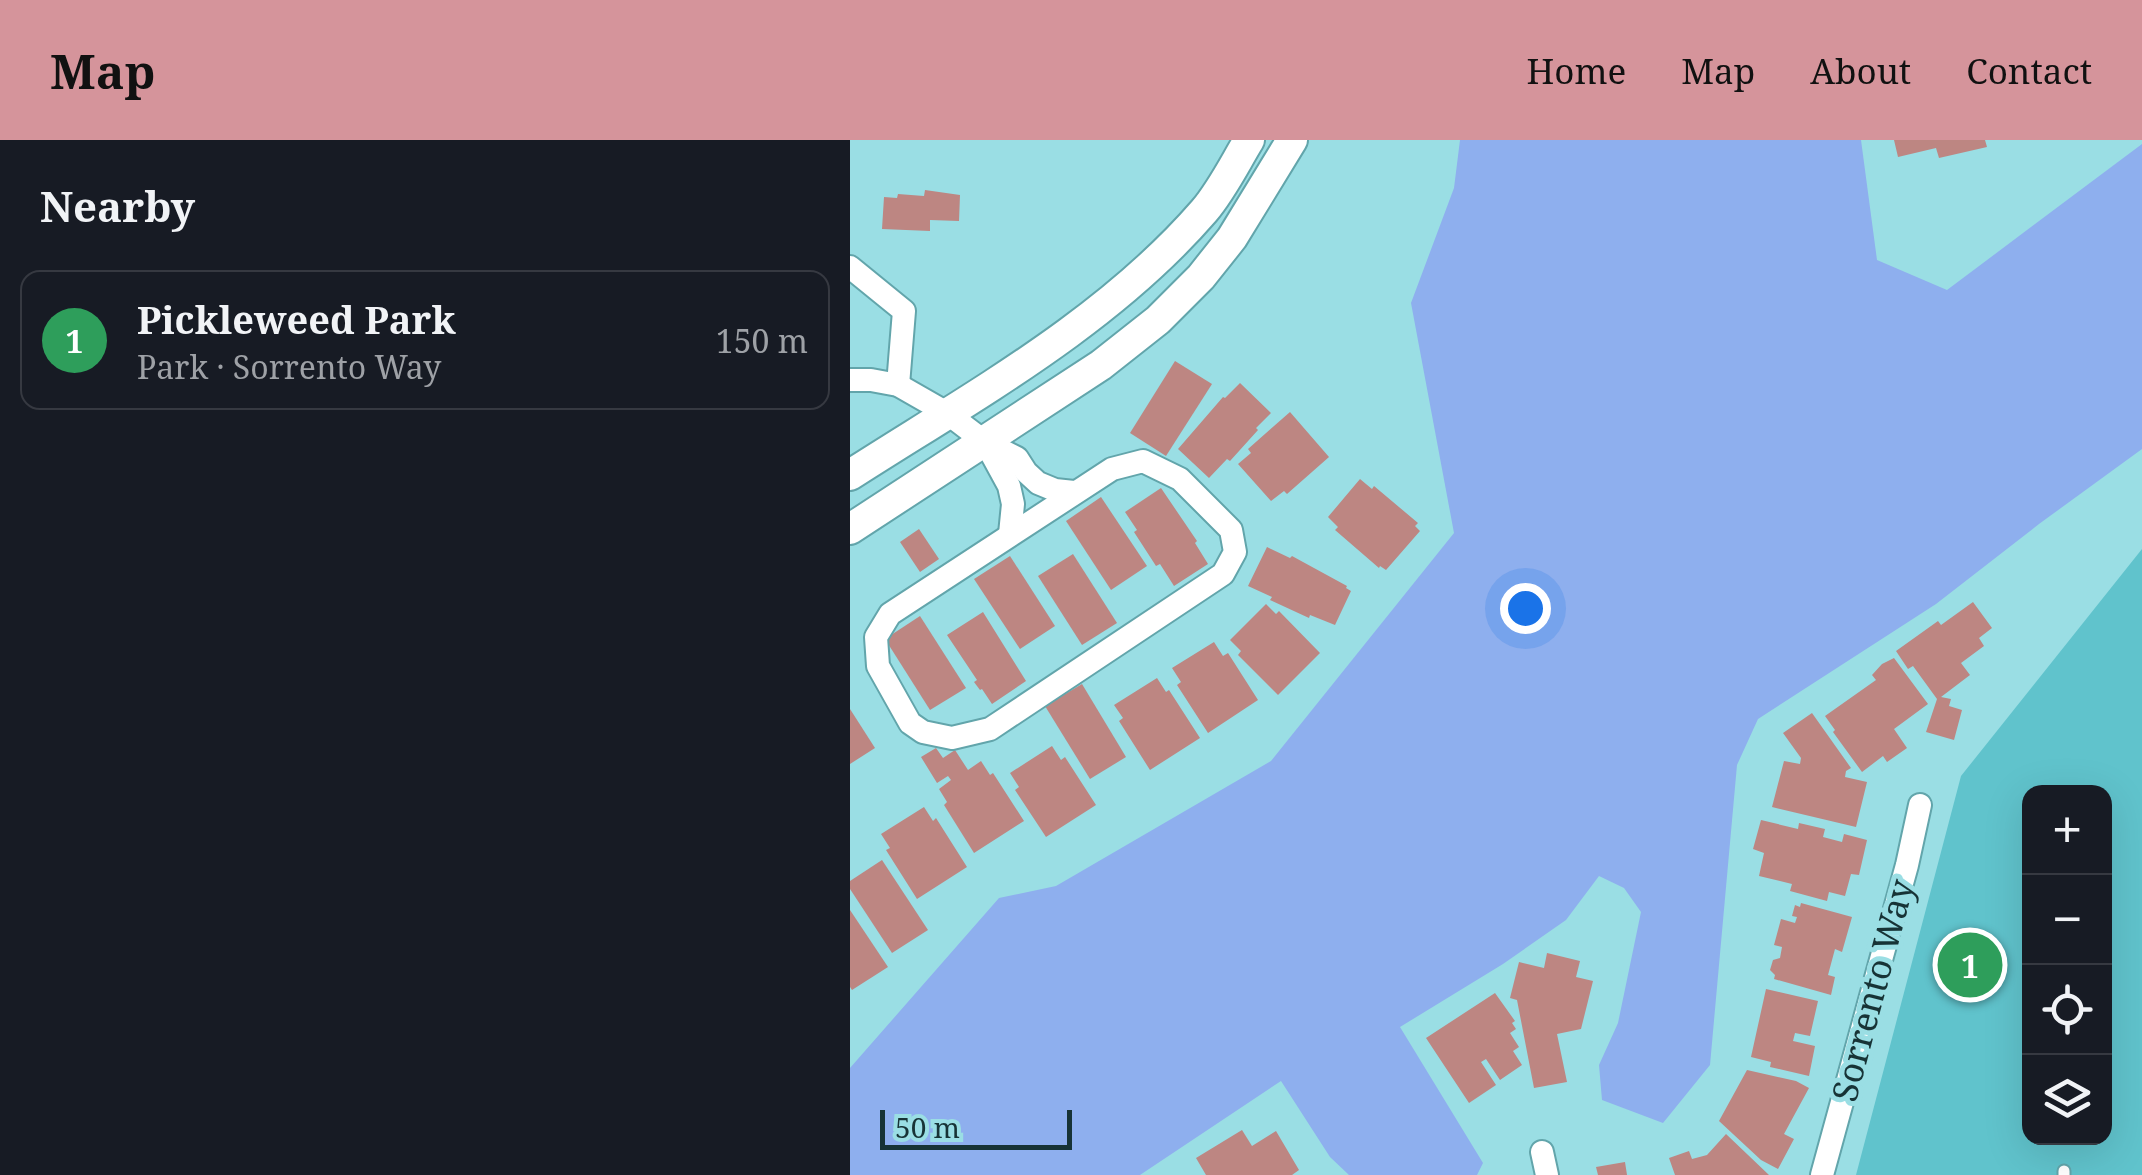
<!DOCTYPE html>
<meta charset="utf-8">
<style>
:root{--surface:#171b24;--page:#242831;--text:#f1f3f6;--muted:#9ea1a6;--line:#363941;--accent:#d5949b}
body{margin:0;font-family:"Noto Serif",serif;background:var(--page);color:var(--text)}
.controls{position:absolute;right:30px;bottom:30px;display:grid;overflow:hidden;border-radius:20px;box-shadow:0 10px 40px #0002}
.controls button{width:90px;height:90px;display:grid;place-items:center;padding:0;border:0;border-bottom:2px solid var(--line);background:var(--surface);color:var(--text);font:50px sans-serif}
.scale{position:absolute;left:30px;bottom:25px;width:192px;box-sizing:border-box;padding-left:10px;border:5px solid #173336;border-top:0;font-size:28px;line-height:35px;white-space:nowrap;color:#173336;-webkit-text-stroke:8px #9adee4;paint-order:stroke}
.you{position:absolute;left:675px;top:468px;width:35px;height:35px;margin:-25px;border:8px solid #fff;border-radius:50%;background:#1a73e8;box-shadow:0 0 0 15px #1a73e833}
.badge{display:grid;place-items:center;width:65px;height:65px;border-radius:50%;background:var(--accent);color:#fff;font-size:32px;font-weight:700}
.pin{position:absolute;translate:-50% -50%;border:5px solid #fff;box-shadow:0 2px 10px #0006}
.list{margin:0;padding:0;list-style:none}
h2{display:flex;justify-content:space-between;align-items:center;height:130px;margin:0;padding:0 40px;font-size:42px}
h2 small{font-size:32px;font-weight:400;color:var(--muted)}
.list li{display:grid;grid-template-columns:65px 1fr auto;gap:30px;align-items:center;box-sizing:border-box;height:140px;margin:0 20px 20px;padding:0 20px;border:2px solid var(--line);border-radius:20px}
.list b{display:block;font-size:38px;white-space:nowrap}
.list p{margin:0;font-size:32px;white-space:nowrap;color:var(--muted)}
.list em{font-size:32px;font-style:normal;color:var(--muted)}
.icon{flex:none;width:55px;height:55px;fill:none;stroke:currentColor;stroke-width:2;stroke-linecap:round;stroke-linejoin:round}
.map{position:relative;flex:none;width:1292px;height:1035px;overflow:hidden}
header{display:flex;align-items:center;gap:60px;box-sizing:border-box;height:140px;padding:0 50px;background:var(--accent);color:#111}
header strong{font-size:48px}
nav{display:flex;gap:55px;margin-inline-start:auto;font-size:35px}
main{display:flex}
aside{flex:1;background:var(--surface)}
.map>svg:first-child{display:block}
.green{fill:#60c3cc;fill-rule:evenodd}
.water{fill:#8eafee}
.building{fill:#bd8682}
.lines{fill:none;stroke-linecap:round;stroke-linejoin:round}
.service-casing{stroke:#62a5ab;stroke-width:15}
.minor-casing{stroke:#62a5ab;stroke-width:26}
.secondary-casing{stroke:#62a5ab;stroke-width:34}
.service{stroke:#fff;stroke-width:11}
.minor{stroke:#fff;stroke-width:22}
.secondary{stroke:#fff;stroke-width:30}
.labels{text-anchor:middle;dominant-baseline:central;stroke-width:10;stroke-linejoin:round;paint-order:stroke}
.street-label{font-size:35px;fill:#173336;stroke:#9adee4}
</style>
<header>
<strong>Map</strong>
<nav><a>Home</a><a>Map</a><a>About</a><a>Contact</a></nav>
</header>
<main>
<aside>
<h2>Nearby<small></small></h2>
<ul class="list">
<li><span class="badge" style="background:#2e9e5b">1</span><div><b>Pickleweed Park</b><p>Park · Sorrento Way</p></div><em>150 m</em></li>
</ul>
</aside>
<div class="map">
<svg width="1292" height="1035" viewBox="0 0 1292 1035">
<rect width="100%" height="100%" fill="#9adee4"/>
<path class="green" d="M1292 409V1035H1006L1111 636ZM1180 652H1254V998H1180Z"/>
<polygon class="water" points="610,0 1011,0 1027,120 1097,150 1292,4 1292,309 1189,384 1086,464 908,579 887,625 860,925 813,983 752,960 749,925 768,883 791,772 774,748 749,736 716,780 653,824 550,887 633,1023 627,1035 499,1035 480,1017 431,941 290,1035 0,1035 0,928 149,758 206,746 421,621 604,393 561,163 604,48"/>
<g class="building">
<polygon points="1044,0 1135,0 1137,7 1089,18 1086,8 1048,17"/>
<polygon points="75,50 110,55 109,81 80,80 80,91 32,89 34,57 47,58 48,54 74,56"/>
<polygon points="325,221 362,244 316,316 280,293"/>
<polygon points="390,243 421,273 406,288 408,290 380,321 377,319 359,338 328,309 373,257 375,258"/>
<polygon points="440,272 479,317 437,354 434,351 421,361 388,324 401,313 398,309"/>
<polygon points="510,339 522,349 524,346 568,383 565,386 570,391 536,430 530,426 529,428 485,390 488,387 478,377"/>
<polygon points="311,348 347,401 345,403 358,424 324,446 310,424 306,426 284,392 287,390 275,372"/>
<polygon points="251,357 297,426 261,450 216,381"/>
<polygon points="69,389 89,419 70,432 50,402"/>
<polygon points="417,407 440,418 442,416 497,446 496,448 501,451 485,485 460,475 459,478 420,460 422,457 398,446"/>
<polygon points="223,414 267,483 232,505 188,436"/>
<polygon points="160,416 205,486 170,509 124,439"/>
<polygon points="1123,462 1142,488 1129,498 1134,506 1111,523 1120,535 1091,557 1101,559 1099,566 1112,570 1104,600 1076,592 1087,559 1063,526 1058,529 1046,511 1088,481 1091,485"/>
<polygon points="416,464 426,474 429,471 470,513 428,555 388,515 391,511 380,500"/>
<polygon points="133,472 176,541 142,564 132,549 130,550 124,542 127,540 97,495"/>
<polygon points="70,476 116,548 80,570 35,499"/>
<polygon points="364,502 373,516 378,513 408,560 358,593 327,545 331,542 322,528"/>
<polygon points="1044,518 1078,564 1044,589 1057,608 1037,622 1033,616 1012,632 983,592 985,590 975,576 1026,540 1022,535 1032,524"/>
<polygon points="307,538 316,552 319,550 350,598 300,630 269,581 273,578 264,565"/>
<polygon points="232,544 276,617 240,639 195,566"/>
<polygon points="0,569 25,608 0,624"/>
<polygon points="962,573 1001,628 996,631 995,637 1017,642 1006,687 922,667 934,621 950,624 951,618 933,593"/>
<polygon points="202,606 211,620 215,617 246,665 196,697 165,650 169,647 160,633"/>
<polygon points="86,608 93,618 105,610 118,630 131,621 140,635 143,633 174,681 124,713 94,665 97,662 89,649 101,640 98,636 87,643 71,617"/>
<polygon points="74,667 83,681 86,678 117,727 67,759 36,710 40,708 31,694"/>
<polygon points="911,680 948,689 949,683 975,689 973,697 992,702 994,694 1017,700 1009,735 1001,734 995,756 979,752 977,761 940,751 942,744 909,736 914,713 903,709"/>
<polygon points="32,720 78,790 42,813 0,749 0,741"/>
<polygon points="951,763 1002,777 992,812 985,809 978,835 985,837 981,855 924,839 925,835 920,830 923,820 930,818 932,807 924,805 931,779 945,783 947,777 942,776 945,765 950,767"/>
<polygon points="0,770 38,827 2,850 0,847"/>
<polygon points="697,813 730,821 726,837 743,841 731,889 707,894 717,942 684,948 667,860 660,858 669,822 694,828"/>
<polygon points="916,849 968,861 960,896 945,893 943,901 965,906 959,936 920,927 921,922 901,917"/>
<polygon points="645,853 665,881 662,883 666,889 660,893 669,907 663,911 672,925 650,940 636,919 631,922 646,945 619,963 576,898"/>
<polygon points="897,930 946,941 959,948 934,994 944,999 928,1029 911,1020 869,981"/>
<polygon points="392,990 402,1006 426,991 449,1030 442,1035 356,1035 346,1018"/>
<polygon points="876,994 919,1035 825,1035 819,1018 839,1011 842,1019 857,1015"/>
<polygon points="775,1022 777,1035 748,1035 746,1027"/>
</g>
<g class="lines">
<defs>
<polyline id="service" points="1214,1035 1214,1031"/>
<g id="minor">
<polyline points="0,127 54,171 48,245"/>
<polyline points="0,240 21,240 48,245 97,273 135,302 167,318 176,332 188,343 205,350 224,352"/>
<polyline points="135,302 159,346 163,364 160,394"/>
<polygon points="293,321 330,339 381,390 385,412 373,434 140,589 102,598 73,592 60,583 28,526 26,497 40,474 262,329"/>
<polyline points="692,1012 697,1035"/>
<polyline points="972,1035 1057,725 1070,665"/>
</g>
<g id="secondary">
<path d="M0 335C123 256 257 183 354 71 372 50 385 23 399 0"/>
<polyline points="0,389 251,225 308,180 351,137 382,98 442,0"/>
</g>
</defs>
<use href="#service" class="service-casing"/>
<use href="#minor" class="minor-casing"/>
<use href="#secondary" class="secondary-casing"/>
<use href="#service" class="service"/>
<use href="#minor" class="minor"/>
<use href="#secondary" class="secondary"/>
</g>
<g class="labels">
<g class="street-label">
<text transform="translate(1022 850) rotate(-75)">Sorrento Way</text>
</g>
</g>
</svg>
<div class="controls">
<button>+</button>
<button>−</button>
<button><svg class="icon" aria-label="locate" viewBox="0 0 24 24"><circle cx="12" cy="12" r="6"/><path d="M12 2v4M12 18v4M2 12h4M18 12h4"/></svg></button>
<button><svg class="icon" aria-label="layers" viewBox="0 0 24 24"><path d="M12 4l9 5-9 5-9-5zM3 14l9 5 9-5"/></svg></button>
</div>
<div class="scale">50 m</div>
<div class="you"></div>
<div class="pin badge" style="left:1120px;top:825px;background:#2e9e5b">1</div>
</div>
</main>
